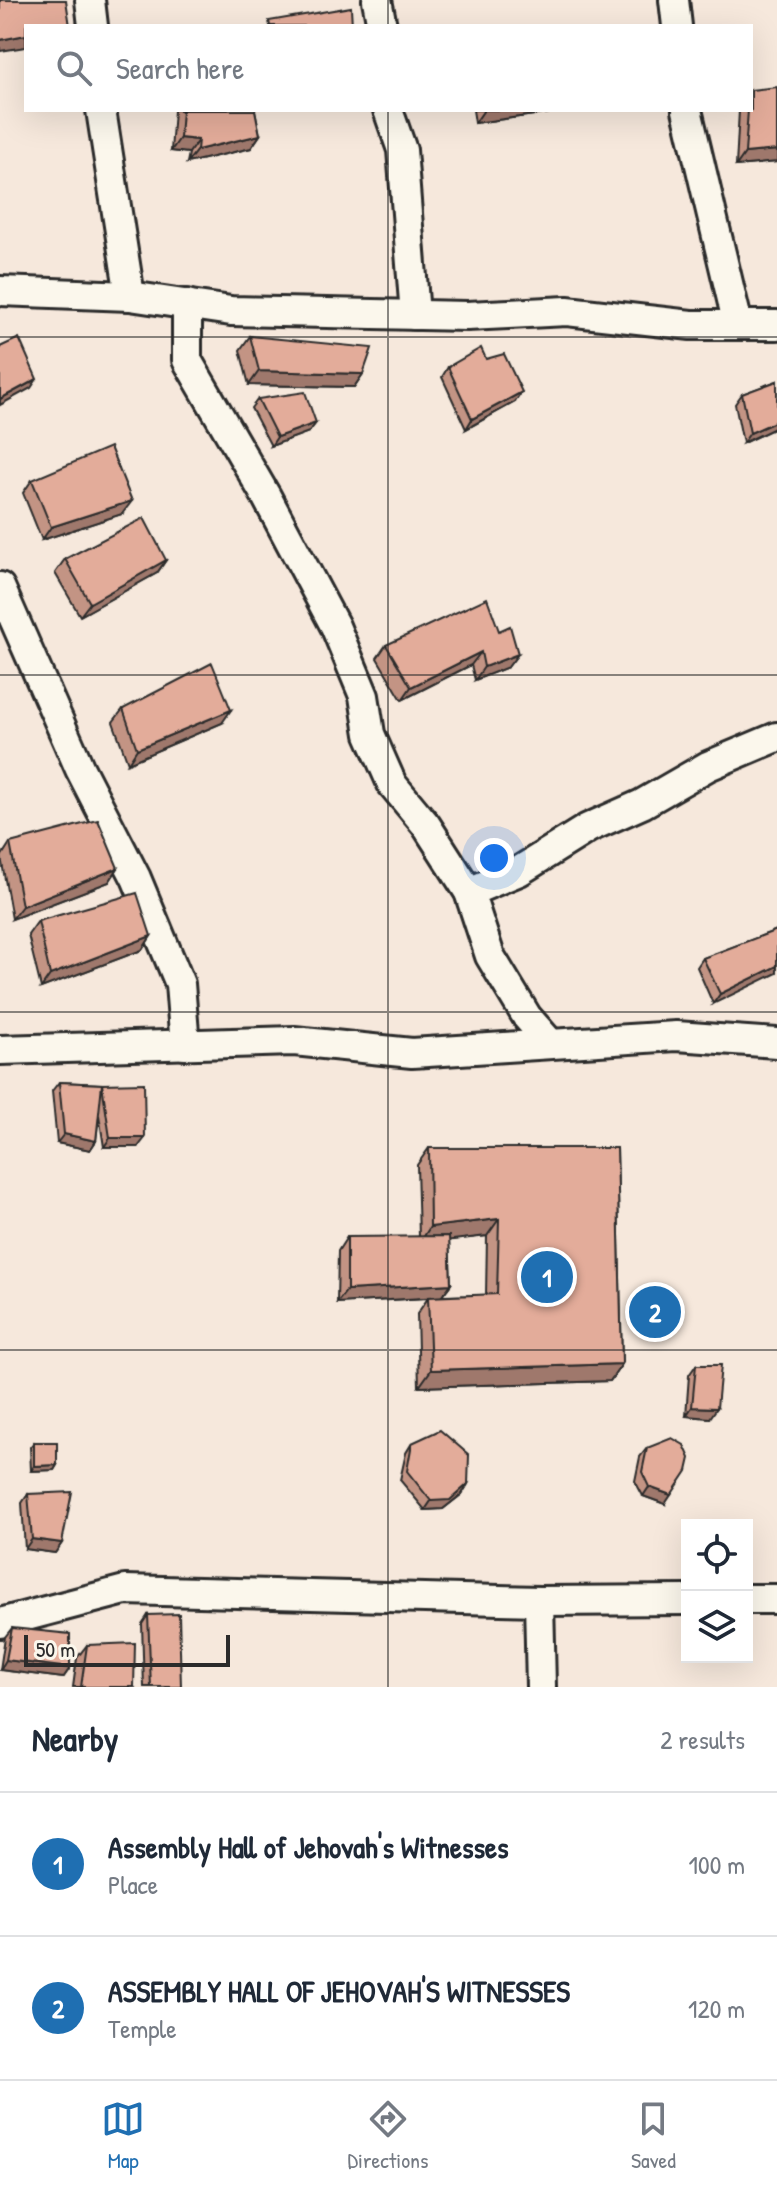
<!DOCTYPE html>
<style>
:root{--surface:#fff;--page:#f2f2f3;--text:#1f2937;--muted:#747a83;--line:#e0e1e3;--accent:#1f6fb2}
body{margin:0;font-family:"Patrick Hand",sans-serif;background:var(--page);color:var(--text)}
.controls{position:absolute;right:24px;bottom:24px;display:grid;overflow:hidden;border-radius:0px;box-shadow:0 8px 32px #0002}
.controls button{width:72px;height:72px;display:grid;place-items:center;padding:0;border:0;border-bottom:2px solid var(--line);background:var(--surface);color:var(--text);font:40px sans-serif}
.scale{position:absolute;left:24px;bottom:20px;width:206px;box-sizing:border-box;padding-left:8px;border:4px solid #2b2b2b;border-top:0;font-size:22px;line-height:28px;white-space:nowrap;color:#2b2b2b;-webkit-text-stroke:6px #fbf7ec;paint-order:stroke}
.you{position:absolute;left:494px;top:858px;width:28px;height:28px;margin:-20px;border:6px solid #fff;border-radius:50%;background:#1a73e8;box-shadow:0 0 0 12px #1a73e833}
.badge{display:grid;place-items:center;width:52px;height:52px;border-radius:50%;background:var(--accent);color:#fff;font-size:26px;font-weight:700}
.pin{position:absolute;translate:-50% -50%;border:4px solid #fff;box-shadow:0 2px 8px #0006}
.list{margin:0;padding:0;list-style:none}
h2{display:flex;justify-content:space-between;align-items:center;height:104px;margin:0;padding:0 32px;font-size:34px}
h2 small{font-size:26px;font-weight:400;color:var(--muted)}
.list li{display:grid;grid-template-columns:52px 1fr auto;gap:24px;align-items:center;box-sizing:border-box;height:144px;padding:0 32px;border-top:2px solid var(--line)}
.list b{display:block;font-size:30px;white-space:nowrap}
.list p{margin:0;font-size:26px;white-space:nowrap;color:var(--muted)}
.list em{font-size:26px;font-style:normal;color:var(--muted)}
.icon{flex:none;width:44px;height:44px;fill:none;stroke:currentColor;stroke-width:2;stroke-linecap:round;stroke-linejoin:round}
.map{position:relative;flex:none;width:777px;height:1687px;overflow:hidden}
.search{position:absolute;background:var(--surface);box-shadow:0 8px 32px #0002;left:24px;right:24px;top:24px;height:88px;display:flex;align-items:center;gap:20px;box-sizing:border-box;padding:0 28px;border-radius:0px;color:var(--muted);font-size:30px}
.sheet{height:392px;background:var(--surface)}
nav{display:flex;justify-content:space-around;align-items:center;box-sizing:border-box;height:112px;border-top:2px solid var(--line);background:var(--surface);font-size:22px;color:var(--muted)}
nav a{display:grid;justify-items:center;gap:4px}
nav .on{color:var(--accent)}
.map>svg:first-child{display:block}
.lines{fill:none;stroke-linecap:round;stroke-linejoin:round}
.street-casing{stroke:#2b2b2b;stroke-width:34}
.street{stroke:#fbf7ec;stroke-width:28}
.wall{fill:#c39484;stroke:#2b2b2b;stroke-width:2;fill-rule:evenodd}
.shaded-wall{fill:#9f786c;stroke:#2b2b2b;stroke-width:2}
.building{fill:#e3ac9a;stroke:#2b2b2b;stroke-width:2}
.grid{fill:none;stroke:#2b2b2b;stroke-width:2;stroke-opacity:0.55}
</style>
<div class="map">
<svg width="777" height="1687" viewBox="0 0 777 1687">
<rect width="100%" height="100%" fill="#f6e8dc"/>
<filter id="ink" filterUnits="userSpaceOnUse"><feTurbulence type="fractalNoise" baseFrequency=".0125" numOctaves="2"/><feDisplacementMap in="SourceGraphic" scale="16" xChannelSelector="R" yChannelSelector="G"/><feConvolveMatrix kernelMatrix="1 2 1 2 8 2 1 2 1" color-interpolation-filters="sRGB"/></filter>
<g filter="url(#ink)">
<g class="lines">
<defs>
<g id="street">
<polyline points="90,0 93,26"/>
<polyline points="377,0 382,26"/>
<polyline points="674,0 677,26"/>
<polyline points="101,110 130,296"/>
<polyline points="388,110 402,150 415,315"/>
<polyline points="687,110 738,325"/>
<polyline points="0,291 130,296 231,311 467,316 567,311 691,325 777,325"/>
<polyline points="187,304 187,360 266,496 335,626 364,696 370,734 392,784 426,825 469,892 490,956 527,1017 549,1042"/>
<polyline points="0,587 80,769 136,878 180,984 185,1045"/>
<polyline points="469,892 519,871 588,828 642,804 708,766 777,737"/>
<polyline points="0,1050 294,1041 412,1053 676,1036 777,1043"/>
<polyline points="747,1599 777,1599"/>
<polyline points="539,1601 541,1687"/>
<polyline points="0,1623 125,1590 539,1601 687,1600"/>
</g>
</defs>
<use href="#street" class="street-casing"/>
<use href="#street" class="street"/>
</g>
<g class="wall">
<polygon points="174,110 255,110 260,135 251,148 187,163 189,153 171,151"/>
<polygon points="473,110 552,110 549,113 475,123"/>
<polygon points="739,110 751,110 777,162 736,166"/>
<polygon points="250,336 363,374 354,387 249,385 240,350"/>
<polygon points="486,359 515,402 466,429 442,377 448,367"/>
<polygon points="777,381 777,427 743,443 735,404 742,394"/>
<polygon points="258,399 316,423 309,432 271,446 251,408"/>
<polygon points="32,480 122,514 42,540 23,493"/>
<polygon points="65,559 166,560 157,573 80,616 55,573"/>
<polygon points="499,631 518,654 508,667 475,680 471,665 402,700 377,658 386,645"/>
<polygon points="123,709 222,723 128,763 113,722"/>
<polygon points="10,843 118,868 109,882 12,919 1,857"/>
<polygon points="38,921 151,936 142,950 41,988 28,935"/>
<polygon points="777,930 713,1004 697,967 703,958"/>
<polygon points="59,1082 102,1084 138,1147 104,1147 99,1115 96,1141 90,1150 57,1143 52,1091"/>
<path d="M429 1148H617L622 1364 610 1381 419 1387 417 1314 428 1298 337 1303 338 1251 347 1237H419L417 1165ZM487 1236 486 1295 442 1296 451 1284 449 1240Z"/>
<polygon points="696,1365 710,1418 686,1416 689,1375"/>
<polygon points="34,1442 57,1465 54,1470 31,1471 30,1447"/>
<polygon points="412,1443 468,1484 462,1494 443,1509 425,1510 400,1480 406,1453"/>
<polygon points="647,1448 665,1504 643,1496 635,1481 640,1457"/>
<polygon points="28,1494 62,1543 55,1553 25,1549 22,1503"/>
<polygon points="148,1615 181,1687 144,1687 142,1624"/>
<polygon points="12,1628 70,1668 63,1678 0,1670 5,1637"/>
<polygon points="87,1645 134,1687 73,1687 77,1658"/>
</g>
<g class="shaded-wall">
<polygon points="26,35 26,47 0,51 0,40"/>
<polygon points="484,110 552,110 549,113 475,123"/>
<polygon points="260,135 251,148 187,163 197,150"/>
<polygon points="180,138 198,140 189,153 171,151"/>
<polygon points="777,150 777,162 736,166 745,153"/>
<polygon points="259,371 363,374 354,387 249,385"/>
<polygon points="37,379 31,388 0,405 0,399"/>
<polygon points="522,392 515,402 466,429 472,419"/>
<polygon points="777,421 777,427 743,443 750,433"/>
<polygon points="316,423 309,432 271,446 277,437"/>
<polygon points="132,501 122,514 42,540 51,527"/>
<polygon points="166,560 157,573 80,616 90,603"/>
<polygon points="481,652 471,665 402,700 411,687"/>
<polygon points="518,654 508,667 475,680 484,667"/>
<polygon points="231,710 222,723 128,763 137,749"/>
<polygon points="118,868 109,882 12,919 22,906"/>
<polygon points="151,936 142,950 41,988 50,975"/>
<polygon points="777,966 777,973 713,1004 720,994"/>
<polygon points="64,1134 96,1141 90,1150 57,1143"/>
<polygon points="110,1138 145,1138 138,1147 104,1147"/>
<polygon points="499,1219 487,1236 419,1244 430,1227"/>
<polygon points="451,1284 441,1297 337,1303 347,1290"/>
<polygon points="622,1364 610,1381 419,1387 431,1370"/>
<polygon points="692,1407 717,1408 710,1418 686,1416"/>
<polygon points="57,1465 54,1470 31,1471 34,1466"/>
<polygon points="468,1484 462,1494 443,1509 425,1510 431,1501"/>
<polygon points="649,1487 671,1495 665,1504 643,1496"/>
<polygon points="32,1539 62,1543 55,1553 25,1549"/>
<polygon points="6,1660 70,1668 63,1678 0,1670"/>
</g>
<g class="building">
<polygon points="0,0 66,0 70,26 26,26 26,35 0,40"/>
<polygon points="351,7 352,26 270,26 269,21"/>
<polygon points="777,87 777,150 745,153 748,110 751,110 751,90"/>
<polygon points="182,110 255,110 260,135 197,150 198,140 180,138"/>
<polygon points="250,336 372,348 363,374 259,371"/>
<polygon points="19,338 37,379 0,399 0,347"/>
<polygon points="481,348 486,359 504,354 522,392 472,419 448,367"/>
<polygon points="777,381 777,421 750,433 742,394"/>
<polygon points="305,392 316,423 277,437 258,399"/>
<polygon points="110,447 132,501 51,527 32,480"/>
<polygon points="144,518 166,560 90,603 65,559"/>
<polygon points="487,598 499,631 510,626 518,654 484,667 481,652 411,687 386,645"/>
<polygon points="212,663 231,710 137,749 123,709"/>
<polygon points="98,820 118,868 22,906 10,843"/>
<polygon points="137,893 151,936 50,975 38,921"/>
<polygon points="777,930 777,966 720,994 703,958"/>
<polygon points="59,1082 102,1084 96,1141 64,1134"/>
<polygon points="144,1083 145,1138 110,1138 102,1084"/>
<polygon points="429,1148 617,1148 622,1364 431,1370 428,1297 497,1294 499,1219 430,1227"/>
<polygon points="449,1236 451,1284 347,1290 347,1237"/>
<polygon points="696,1365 721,1365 717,1408 692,1407"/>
<polygon points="440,1430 469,1455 468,1484 450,1500 431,1501 407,1471 412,1443"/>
<polygon points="672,1438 684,1445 690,1458 687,1471 671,1495 649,1487 642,1472 647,1448"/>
<polygon points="34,1442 57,1442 57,1465 34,1466"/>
<polygon points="72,1492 62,1543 32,1539 28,1494"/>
<polygon points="179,1614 181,1687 151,1687 148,1615"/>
<polygon points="12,1628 70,1634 70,1668 6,1660"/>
<polygon points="135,1643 134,1687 81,1687 87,1645"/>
</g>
</g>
<path class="grid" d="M388 0V26M388 110V1687M0 337H777M0 675H777M0 1012H777M0 1350H777"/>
</svg>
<div class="controls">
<button><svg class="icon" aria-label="locate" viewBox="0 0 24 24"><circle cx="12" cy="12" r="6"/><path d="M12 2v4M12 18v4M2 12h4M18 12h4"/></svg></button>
<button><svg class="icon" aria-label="layers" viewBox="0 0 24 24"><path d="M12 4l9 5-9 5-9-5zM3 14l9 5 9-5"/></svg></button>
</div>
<div class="scale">50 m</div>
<div class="you"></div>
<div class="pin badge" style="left:547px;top:1277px">1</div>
<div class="pin badge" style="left:655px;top:1312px">2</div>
<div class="search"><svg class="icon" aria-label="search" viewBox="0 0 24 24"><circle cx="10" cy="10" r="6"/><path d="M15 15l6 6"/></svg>Search here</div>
</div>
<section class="sheet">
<h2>Nearby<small>2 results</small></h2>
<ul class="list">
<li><span class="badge">1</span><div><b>Assembly Hall of Jehovah's Witnesses</b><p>Place</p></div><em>100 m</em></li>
<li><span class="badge">2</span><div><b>ASSEMBLY HALL OF JEHOVAH'S WITNESSES</b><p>Temple</p></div><em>120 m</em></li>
</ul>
</section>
<nav>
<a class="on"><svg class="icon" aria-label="map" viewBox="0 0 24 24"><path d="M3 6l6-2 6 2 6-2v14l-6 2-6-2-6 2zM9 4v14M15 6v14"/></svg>Map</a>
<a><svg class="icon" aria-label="directions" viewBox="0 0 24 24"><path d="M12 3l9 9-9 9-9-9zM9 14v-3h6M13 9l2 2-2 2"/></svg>Directions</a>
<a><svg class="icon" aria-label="saved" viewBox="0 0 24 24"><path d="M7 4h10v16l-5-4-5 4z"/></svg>Saved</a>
</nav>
